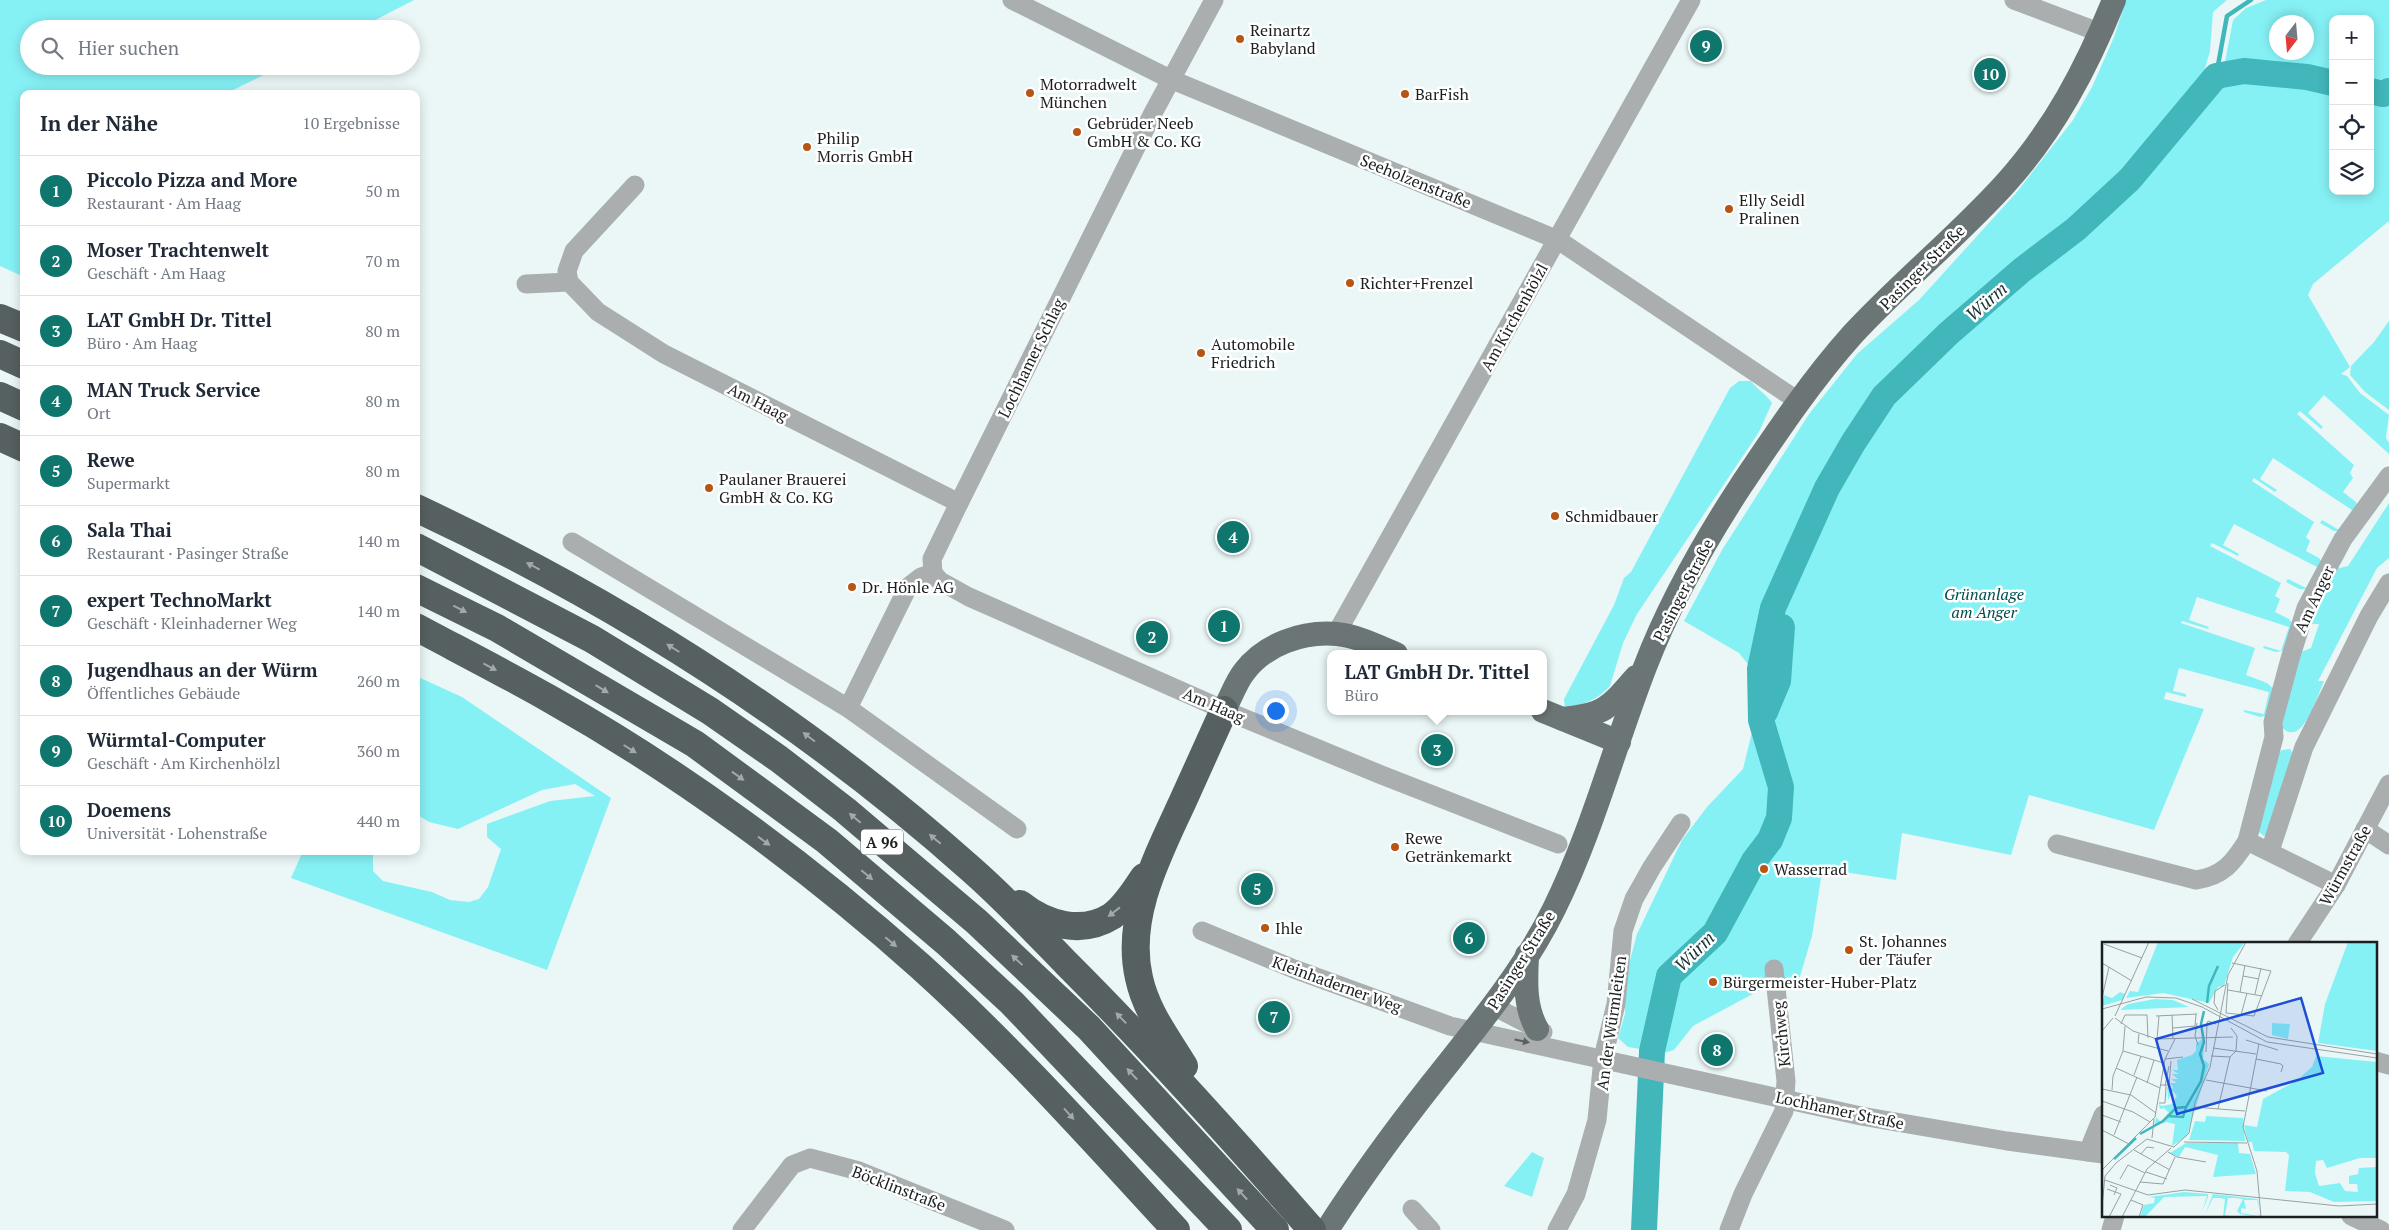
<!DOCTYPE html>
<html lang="de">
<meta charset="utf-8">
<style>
:root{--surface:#fff;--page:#f2f2f3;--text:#1f2937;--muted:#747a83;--line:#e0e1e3;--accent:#0f766e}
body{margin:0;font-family:"PT Serif",serif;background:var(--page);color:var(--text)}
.controls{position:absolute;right:15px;top:15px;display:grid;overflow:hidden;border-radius:10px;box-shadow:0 2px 12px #0003}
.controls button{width:45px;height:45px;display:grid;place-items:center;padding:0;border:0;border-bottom:1px solid var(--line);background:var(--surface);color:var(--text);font:25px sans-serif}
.compass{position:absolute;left:2269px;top:15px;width:45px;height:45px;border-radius:50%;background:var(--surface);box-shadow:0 2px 12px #0003;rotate:196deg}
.you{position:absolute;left:1275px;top:710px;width:18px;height:18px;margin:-12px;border:4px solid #fff;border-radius:50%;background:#1a73e8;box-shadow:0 0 0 8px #1a73e833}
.badge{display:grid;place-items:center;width:32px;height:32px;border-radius:50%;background:var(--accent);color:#fff;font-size:16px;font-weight:700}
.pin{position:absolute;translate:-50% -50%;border:2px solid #fff;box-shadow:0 1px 5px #0006}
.popup{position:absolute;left:1327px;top:650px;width:220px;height:65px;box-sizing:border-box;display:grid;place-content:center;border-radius:10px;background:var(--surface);filter:drop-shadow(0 1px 4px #0005);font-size:16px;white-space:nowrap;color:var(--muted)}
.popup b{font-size:19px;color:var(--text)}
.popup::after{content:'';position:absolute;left:50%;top:100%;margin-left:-10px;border:10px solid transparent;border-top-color:var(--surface)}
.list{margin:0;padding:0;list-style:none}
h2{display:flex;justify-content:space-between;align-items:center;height:65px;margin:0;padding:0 20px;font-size:21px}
h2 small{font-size:16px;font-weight:400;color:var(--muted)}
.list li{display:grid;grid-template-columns:32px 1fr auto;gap:15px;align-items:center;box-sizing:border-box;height:70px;padding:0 20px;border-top:1px solid var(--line)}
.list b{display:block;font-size:19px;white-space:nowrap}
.list p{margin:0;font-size:16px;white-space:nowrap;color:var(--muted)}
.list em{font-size:16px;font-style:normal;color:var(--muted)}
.icon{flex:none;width:28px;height:28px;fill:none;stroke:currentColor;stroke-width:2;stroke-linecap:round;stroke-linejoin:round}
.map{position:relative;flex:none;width:2389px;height:1230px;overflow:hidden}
.search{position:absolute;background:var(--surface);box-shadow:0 2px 12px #0003;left:20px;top:20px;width:400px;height:55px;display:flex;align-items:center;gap:12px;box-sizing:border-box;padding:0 18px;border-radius:28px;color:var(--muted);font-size:19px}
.panel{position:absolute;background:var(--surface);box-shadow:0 2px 12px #0003;left:20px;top:90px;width:400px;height:765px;border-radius:10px}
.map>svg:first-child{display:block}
.green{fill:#86f1f5;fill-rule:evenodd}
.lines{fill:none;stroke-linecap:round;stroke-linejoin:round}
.stream{stroke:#41b7bb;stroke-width:4.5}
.river{stroke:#41b7bb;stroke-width:26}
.minor{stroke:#aaaeae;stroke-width:19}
.major{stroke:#6c7575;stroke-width:24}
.highway{stroke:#576060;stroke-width:28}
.oneway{fill:#a3a8a8}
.oneway2{fill:#5b5f5f}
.poi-dot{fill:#b65514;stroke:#fff;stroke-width:2}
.labels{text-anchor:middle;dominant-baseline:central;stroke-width:5;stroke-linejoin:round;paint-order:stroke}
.shield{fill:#fff;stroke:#5f6262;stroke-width:1}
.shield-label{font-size:15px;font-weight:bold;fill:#1b1f1f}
.poi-label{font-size:16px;fill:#1b1f1f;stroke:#fff;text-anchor:start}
.street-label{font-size:16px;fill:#1b1f1f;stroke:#fff}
.park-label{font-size:16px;font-style:italic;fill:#014c4e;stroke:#fff}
.water-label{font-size:18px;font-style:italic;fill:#183233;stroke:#fff}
.inset-river{fill:none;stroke:#41b7bb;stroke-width:2.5}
.inset-road{fill:none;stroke:#98a1a1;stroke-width:1}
.view{fill:#1d4ed8;fill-opacity:0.15;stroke:#1d4ed8;stroke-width:2.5}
.inset-edge{fill:none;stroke:#1b1f1f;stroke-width:2.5}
</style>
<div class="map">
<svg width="2389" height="1230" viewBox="0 0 2389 1230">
<rect width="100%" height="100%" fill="#ebf7f7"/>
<g class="green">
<polygon points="0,0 414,0 358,29 29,29 29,66 282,66 225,94 24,94 24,277 0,266"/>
<path d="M2126 0H2227L2213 12 2210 51 2201 82 2150 139 2161 154 2170 140 2220 88 2233 20 2246 8 2266 0H2389V221L2313 284 2308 295 2350 367 2341 374 2347 376 2360 393 2389 415 2386 438 2389 443V454L2324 395 2308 413 2323 427 2321 429 2300 411 2297 414 2354 465 2350 473 2353 478 2343 492 2356 502 2359 511 2345 531H2334L2320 523 2322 520 2339 530 2352 510 2273 458 2260 479 2277 490 2275 492 2254 478 2252 481 2314 522 2306 537 2310 541 2306 551 2319 558 2324 565 2311 589H2299L2286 582 2288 579 2306 588 2317 567 2234 524 2223 545 2239 554 2238 556 2212 543 2210 546 2281 583 2275 596 2280 599 2275 612 2289 619 2295 627 2288 650 2276 652 2263 648 2264 646 2281 651 2289 627 2197 597 2189 620 2209 627 2208 629 2182 621 2181 623 2255 648 2246 675 2267 683 2276 691 2270 715 2260 717 2244 712V710L2264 714 2269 692 2179 668 2173 691 2186 694V697L2166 692 2164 699 2204 709 2154 830 2029 795 2011 855 1902 833 1896 880 1837 871 1821 878 1812 936 1796 990 1764 988 1693 1026 1674 1050 1664 1053 1628 1047 1618 1038 1625 1014 1626 975 1637 934 1682 840 1707 807 1743 769 1753 728 1751 668 1739 653 1684 621 1722 550 1809 414 1857 354 1919 300 2016 193 2073 120 2092 87 2114 37ZM2333 19H2370V191H2333ZM2276 22H2306V52H2276Z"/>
<polygon points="2389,321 2389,410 2365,392 2350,375 2351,366 2374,342"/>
<path d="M1739 381H1751C1758 390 1766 394 1772 403L1759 432 1637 614 1623 643 1610 686C1599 699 1581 706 1565 708L1564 699 1614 605 1624 578 1631 572 1730 388Z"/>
<path d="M2389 503V558L2377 568 2318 681H2324C2317 697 2301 752 2280 725L2299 653 2311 648 2319 624H2309L2335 569 2348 566Z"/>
<polygon points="416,676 462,697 611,798 547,970 291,878 303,851 373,851 373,871 383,881 432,892 450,900 469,902 479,899 488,887 501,849 487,837 487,824 550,801 595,796 575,784 542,790 458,829 429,822 416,814"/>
<polygon points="2290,749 2295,756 2271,831 2264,836 2255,829 2275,756 2282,750"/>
<polygon points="1532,1152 1544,1158 1532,1197 1504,1186"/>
</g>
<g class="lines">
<polyline class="stream" points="2216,76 2227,16 2251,0"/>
<g class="river">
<polyline points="2370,91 2383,94 2389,91"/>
<polyline points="1765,712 1778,681 1782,627"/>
<polyline points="1644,1230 1652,1051 1669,976 1715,933 1754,861 1770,840 1779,818 1781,787 1761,720 1760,669 1773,608 1827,488 1853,443 1884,396 1949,333 2022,270 2076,229 2130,179 2216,76 2244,71 2307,77 2333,83"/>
</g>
<g class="minor">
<polyline points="1012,0 1170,79 1558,240 1798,401"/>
<polyline points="2014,0 2101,33"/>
<polyline points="635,185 574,251 567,271 569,282 598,312 664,354 959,503"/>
<polyline points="526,284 569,282"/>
<polyline points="572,542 848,708 1017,829"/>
<polyline points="933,573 940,581 969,597 1224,710 1379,774 1558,844"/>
<polyline points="933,573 932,559 959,503 1153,113 1214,0"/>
<polyline points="1336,634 1691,0"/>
<polyline points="848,708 908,587 921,577 933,573"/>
<polyline points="2365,829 2389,845"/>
<polyline points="2247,841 2274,737 2273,722 2290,659 2306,608 2343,539 2389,476"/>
<path d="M2057 844 2196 880C2223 876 2233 863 2247 841L2336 885"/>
<polyline points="2270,851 2304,747 2369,616 2389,583"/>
<polyline points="1202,931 1294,969 1450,1026 1861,1116 2007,1141 2103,1154"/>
<polyline points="2297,944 2336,885 2389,784"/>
<polyline points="1493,1006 1543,1032"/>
<polyline points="2375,1061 2389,1065"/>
<polyline points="2088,1152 2103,1115"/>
<polyline points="1412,1209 1431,1230"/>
<polyline points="2351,1216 2381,1230"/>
<polyline points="742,1230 792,1165 810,1158 859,1171 1005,1230"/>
<polyline points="1557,1230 1576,1194 1597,1120 1603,1058 1616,1004 1623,931 1634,899 1652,867 1681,823"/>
<polyline points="1729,1230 1743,1194 1784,1111 1786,1081 1774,969"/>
<polyline points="2111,1230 2115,1216"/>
</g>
<g class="major">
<path d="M1224 710C1231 697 1236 682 1244 672 1265 644 1303 631 1337 634 1357 636 1377 646 1396 654"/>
<polyline points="1543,711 1619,742"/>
<path d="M1563 719C1605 715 1610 707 1636 677"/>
<path d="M1527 955C1526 981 1524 1006 1537 1029"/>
<path d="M1327 1230C1359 1180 1394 1132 1431 1085 1475 1029 1522 974 1554 909 1592 832 1614 747 1645 667 1670 602 1704 542 1742 484 1777 432 1811 381 1852 335 1901 282 1957 237 2005 184 2054 130 2087 67 2114 0"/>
</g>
<g class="highway">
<polyline points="0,318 24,328"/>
<polyline points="0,354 24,365"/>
<polyline points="0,396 24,407"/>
<polyline points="0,437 24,448"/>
<path d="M416 508C617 602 806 722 972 870 1005 899 1036 932 1067 964 1153 1050 1233 1139 1312 1230"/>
<polyline points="416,547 592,639 710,711 779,759 845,810 977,922 1089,1028 1275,1230"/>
<polyline points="416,588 497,628 695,744 827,841 946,942 1012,1003 1228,1230"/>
<path d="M416 627C461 651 506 674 550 699 680 772 809 867 920 966 1011 1048 1093 1140 1176 1230"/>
<path d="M1020 904C1046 925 1082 935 1112 916 1126 906 1135 890 1144 877"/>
<path d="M1184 1066C1167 1038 1146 1011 1139 978 1125 918 1157 857 1182 803 1196 772 1210 741 1224 710"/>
</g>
</g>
<defs><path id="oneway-solid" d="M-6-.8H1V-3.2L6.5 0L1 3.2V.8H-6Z" transform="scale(1.25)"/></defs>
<g class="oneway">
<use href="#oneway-solid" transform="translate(533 566) rotate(-152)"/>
<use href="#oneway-solid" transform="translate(460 609) rotate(27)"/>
<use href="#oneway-solid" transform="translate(673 648) rotate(-148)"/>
<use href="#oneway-solid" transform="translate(490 667) rotate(28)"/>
<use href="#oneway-solid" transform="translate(602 689) rotate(31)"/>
<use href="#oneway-solid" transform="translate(809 737) rotate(-143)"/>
<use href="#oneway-solid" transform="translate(630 749) rotate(32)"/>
<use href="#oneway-solid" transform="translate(738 776) rotate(36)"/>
<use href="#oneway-solid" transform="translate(855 818) rotate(-140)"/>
<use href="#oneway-solid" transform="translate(935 839) rotate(-140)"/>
<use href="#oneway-solid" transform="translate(764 841) rotate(36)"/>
<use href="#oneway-solid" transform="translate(867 875) rotate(40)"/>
<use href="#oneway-solid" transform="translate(1114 912) rotate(142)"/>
<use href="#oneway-solid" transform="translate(891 942) rotate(40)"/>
<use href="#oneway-solid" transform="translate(1017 960) rotate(-137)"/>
<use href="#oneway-solid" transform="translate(1121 1018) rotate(-134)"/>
<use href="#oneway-solid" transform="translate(1132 1074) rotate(-133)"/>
<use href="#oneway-solid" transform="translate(1069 1114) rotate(48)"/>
<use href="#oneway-solid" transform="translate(1242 1194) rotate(-133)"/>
</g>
<use class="oneway2" href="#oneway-solid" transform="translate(1522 1041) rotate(12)"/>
<g class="poi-dot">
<circle cx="1240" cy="39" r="5"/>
<circle cx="1030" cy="93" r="5"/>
<circle cx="1405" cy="94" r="5"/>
<circle cx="1077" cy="132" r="5"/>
<circle cx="807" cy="147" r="5"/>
<circle cx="1729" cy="209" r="5"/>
<circle cx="1350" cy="283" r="5"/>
<circle cx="1201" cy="353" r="5"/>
<circle cx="709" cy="488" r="5"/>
<circle cx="1555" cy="516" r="5"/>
<circle cx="852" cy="587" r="5"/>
<circle cx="1395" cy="847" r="5"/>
<circle cx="1764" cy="869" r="5"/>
<circle cx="1265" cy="928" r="5"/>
<circle cx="1849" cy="950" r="5"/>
<circle cx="1713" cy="982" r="5"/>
</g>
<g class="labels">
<rect class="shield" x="861" y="829.5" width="42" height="25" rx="4"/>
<g class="shield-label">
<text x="882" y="842">A 96</text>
</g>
<g class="poi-label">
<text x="1250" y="30">Reinartz<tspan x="1250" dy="18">Babyland</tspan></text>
<text x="1040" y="84">Motorradwelt<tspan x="1040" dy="18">München</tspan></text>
<text x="1415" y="94">BarFish</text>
<text x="1087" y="123">Gebrüder Neeb<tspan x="1087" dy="18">GmbH &amp; Co. KG</tspan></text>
<text x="817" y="138">Philip<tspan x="817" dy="18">Morris GmbH</tspan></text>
<text x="1739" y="200">Elly Seidl<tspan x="1739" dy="18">Pralinen</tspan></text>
<text x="1360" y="283">Richter+Frenzel</text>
<text x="1211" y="344">Automobile<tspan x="1211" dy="18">Friedrich</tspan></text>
<text x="719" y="479">Paulaner Brauerei<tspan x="719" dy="18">GmbH &amp; Co. KG</tspan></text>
<text x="1565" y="516">Schmidbauer</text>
<text x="862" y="587">Dr. Hönle AG</text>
<text x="1405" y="838">Rewe<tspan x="1405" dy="18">Getränkemarkt</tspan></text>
<text x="1774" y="869">Wasserrad</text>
<text x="1275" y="928">Ihle</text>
<text x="1859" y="941">St. Johannes<tspan x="1859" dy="18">der Täufer</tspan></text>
<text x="1723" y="982">Bürgermeister-Huber-Platz</text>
</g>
<g class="street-label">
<text transform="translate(1416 181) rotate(22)">Seeholzenstraße</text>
<text transform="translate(1922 267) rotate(-45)">Pasinger Straße</text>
<text transform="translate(1514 317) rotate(-61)">Am Kirchenhölzl</text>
<text transform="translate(1031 358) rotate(-64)">Lochhamer Schlag</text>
<text transform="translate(758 402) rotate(27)">Am Haag</text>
<text transform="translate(1683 590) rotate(-63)">Pasinger Straße</text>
<text transform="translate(2314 599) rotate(-65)">Am Anger</text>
<text transform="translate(1214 705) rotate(23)">Am Haag</text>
<text transform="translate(2345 865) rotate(-61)">Würmstraße</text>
<text transform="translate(1521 960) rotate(-58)">Pasinger Straße</text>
<text transform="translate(1337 984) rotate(20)">Kleinhaderner Weg</text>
<text transform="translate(1611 1023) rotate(-82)">An der Würmleiten</text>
<text transform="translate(1781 1034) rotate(-96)">Kirchweg</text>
<text transform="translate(1840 1110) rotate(12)">Lochhamer Straße</text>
<text transform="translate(899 1188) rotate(21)">Böcklinstraße</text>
</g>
<g class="park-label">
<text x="1984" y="594">Grünanlage<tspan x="1984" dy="18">am Anger</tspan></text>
</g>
<g class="water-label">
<text transform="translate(1986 301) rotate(-41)">Würm</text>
<text transform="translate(1694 951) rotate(-45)">Würm</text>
</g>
</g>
<g transform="translate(2102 942)">
<rect width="275" height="275" fill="#ebf7f7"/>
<path d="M56 0H143L131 15 122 44 116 45 107 61 61 51 24 56 28 49 36 50ZM246 0H275V109L216 101 223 62ZM18 50 23 52 20 58 0 64 2 53 10 56ZM53 57 71 58 87 65 18 68 26 62ZM170 81 188 82 186 97 170 93ZM103 95 101 117 107 122 85 194 70 204 73 182 64 180 53 184V181L54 175 59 180 67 171 62 166 58 167 57 162 60 164 70 162 75 154 71 149 66 158V146L64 161 65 145 67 144 64 140 66 137 67 145 72 147 68 141H75L69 137H76L70 132H77L70 128H76L75 118 90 113 94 109V102ZM214 114 275 120V216H258L225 226 221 218 214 219 213 231 217 244 238 241 243 249 256 250 255 242H247V234L256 232 257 226 275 225V259L232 260 208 250 183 249 187 213 184 210 152 209 150 200H146L142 183 155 185 161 157 194 139 210 125ZM104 174 141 176 143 199 87 198 93 179 103 180ZM84 201H136L137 211 148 212 154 232 111 235 116 213 83 205 77 215 68 211ZM82 250 106 252V255L100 270 105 254 62 255 43 275H38L42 263 52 261 53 256 47 255ZM111 252 155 257 156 258 158 270 155 258H142L144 267 139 266V271L156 274 158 271 157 274V275L138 272 135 269 141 257 133 256H126L123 273 132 275H121L123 257 117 256H111L103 272Z" fill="#86f1f5"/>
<path class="inset-river" d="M105 61 107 44 116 24M65 174 81 175 84 165M38 192 61 179 74 166 84 165 99 139 102 124 98 112 102 100 99 82 102 69M12 217 34 196"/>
<path class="inset-road" d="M2 2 40 16M0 21 30 39M141 34 157 37M126 41 124 71 152 74 169 29 130 21M126 48 160 54M138 50 143 23M153 52 159 26M0 56 7 25M90 57 166 95 275 112M0 67 44 55 74 56 100 65 165 100 275 116M116 68 112 61 113 49 123 43M70 73 71 97M139 73 145 51M13 74 47 0M54 74 95 72M13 76 31 89 55 97 131 95M95 81 93 94 96 103M19 82 23 73H45L46 96M23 84 21 109 62 121M71 86 93 84 94 72M129 86 135 94 134 109M0 89 11 76M37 92 36 101 66 109M55 97 57 74M144 98 176 108M157 102 141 185 155 229 159 275M111 106 154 112M104 110 105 81 106 79 114 82M109 114 128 115 134 109M63 117 81 115M154 117 179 122 181 124 179 130M14 126 58 146M32 133 39 114M104 138 165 149M0 141V162M45 141 52 118M58 143H67L69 119M63 144 67 124M0 147 29 153 54 171M10 148 11 134 21 109M0 159 31 170 48 180M57 161H63L64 144M92 165 143 169M116 167 128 115M0 173 19 180M0 188 27 202M12 193 35 135M50 196 52 177M82 200 145 201M32 208 68 228M66 210 75 215 104 220M39 212 45 205 52 206M0 228 53 175 63 117 73 97M44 230 65 237M18 237 26 223 43 231M3 238 46 253 83 248 237 264 275 262M38 240 61 242 73 215M8 243 15 246 12 253M5 247 19 252 7 275M29 258 41 263 37 275M0 265 3 234 14 221 45 197 72 205 87 191 93 160 108 125 126 33 144 0M20 275 45 227 69 206"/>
<path class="view" d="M199 56 221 131 75 172 54 97Z"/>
<rect width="275" height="275" class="inset-edge"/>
</g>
</svg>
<div class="controls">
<button>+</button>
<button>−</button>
<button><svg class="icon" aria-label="locate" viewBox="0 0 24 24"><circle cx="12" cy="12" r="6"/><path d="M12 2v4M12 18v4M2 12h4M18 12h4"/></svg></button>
<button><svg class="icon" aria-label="layers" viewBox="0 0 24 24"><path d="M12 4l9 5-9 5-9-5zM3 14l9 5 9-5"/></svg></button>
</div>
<svg class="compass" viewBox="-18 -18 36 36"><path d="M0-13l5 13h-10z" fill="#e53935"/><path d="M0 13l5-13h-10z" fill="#747a83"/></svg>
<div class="you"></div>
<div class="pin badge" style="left:1224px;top:626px">1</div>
<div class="pin badge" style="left:1152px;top:637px">2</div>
<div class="pin badge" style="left:1437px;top:750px">3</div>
<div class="popup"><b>LAT GmbH Dr. Tittel</b>Büro</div>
<div class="pin badge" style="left:1233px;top:537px">4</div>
<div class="pin badge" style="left:1257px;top:889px">5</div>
<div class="pin badge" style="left:1469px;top:938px">6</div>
<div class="pin badge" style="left:1274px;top:1017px">7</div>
<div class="pin badge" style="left:1717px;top:1050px">8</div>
<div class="pin badge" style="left:1706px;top:46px">9</div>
<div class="pin badge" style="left:1990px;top:74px">10</div>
<div class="search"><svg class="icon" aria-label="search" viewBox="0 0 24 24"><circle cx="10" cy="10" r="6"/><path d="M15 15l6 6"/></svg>Hier suchen</div>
<section class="panel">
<h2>In der Nähe<small>10 Ergebnisse</small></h2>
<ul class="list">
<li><span class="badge">1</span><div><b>Piccolo Pizza and More</b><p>Restaurant · Am Haag</p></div><em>50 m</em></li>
<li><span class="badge">2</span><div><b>Moser Trachtenwelt</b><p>Geschäft · Am Haag</p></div><em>70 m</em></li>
<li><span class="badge">3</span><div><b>LAT GmbH Dr. Tittel</b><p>Büro · Am Haag</p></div><em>80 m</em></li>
<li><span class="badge">4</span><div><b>MAN Truck Service</b><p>Ort</p></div><em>80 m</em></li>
<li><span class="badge">5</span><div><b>Rewe</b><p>Supermarkt</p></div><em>80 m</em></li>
<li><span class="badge">6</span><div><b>Sala Thai</b><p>Restaurant · Pasinger Straße</p></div><em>140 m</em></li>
<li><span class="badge">7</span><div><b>expert TechnoMarkt</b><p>Geschäft · Kleinhaderner Weg</p></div><em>140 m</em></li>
<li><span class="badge">8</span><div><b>Jugendhaus an der Würm</b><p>Öffentliches Gebäude</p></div><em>260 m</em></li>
<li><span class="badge">9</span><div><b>Würmtal-Computer</b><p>Geschäft · Am Kirchenhölzl</p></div><em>360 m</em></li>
<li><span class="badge">10</span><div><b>Doemens</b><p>Universität · Lohenstraße</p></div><em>440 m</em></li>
</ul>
</section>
</div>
